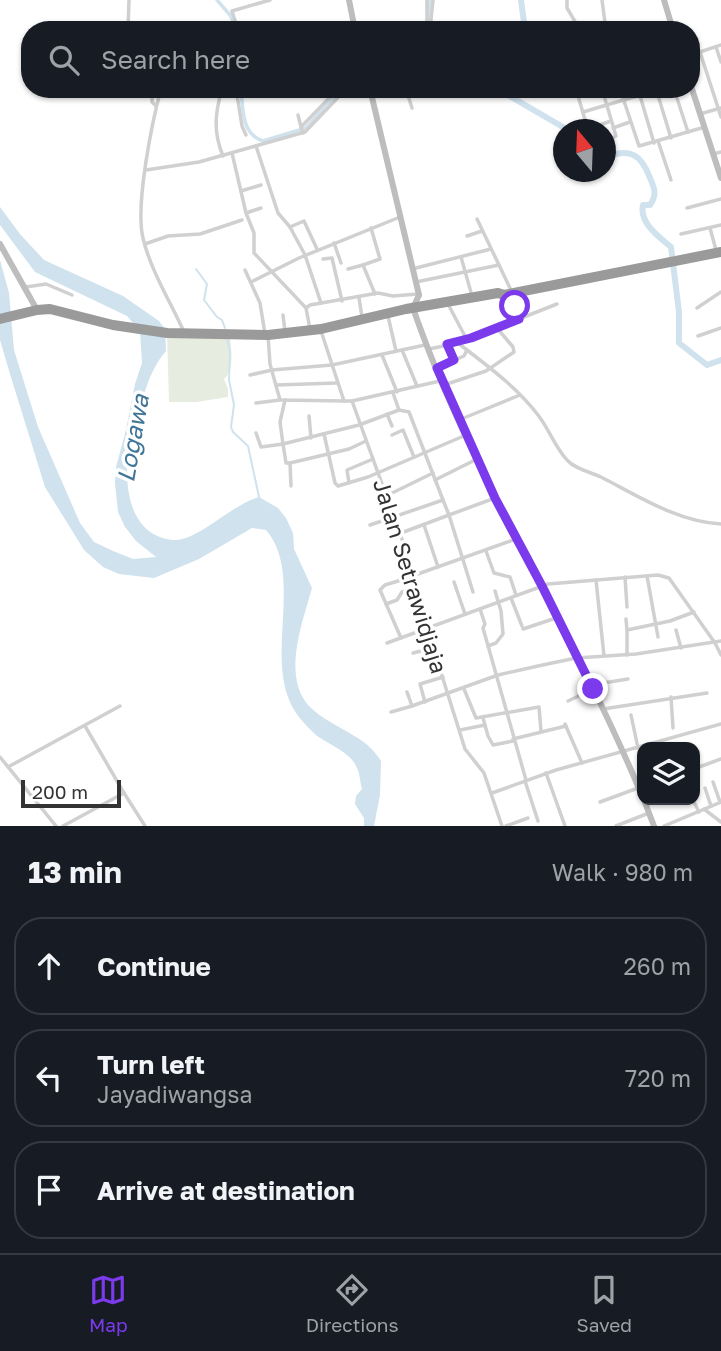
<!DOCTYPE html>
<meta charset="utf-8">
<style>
:root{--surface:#171b24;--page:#20242c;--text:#f1f3f6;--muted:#9ea1a6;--line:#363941;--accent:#7c3aed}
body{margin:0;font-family:"Golos Text",sans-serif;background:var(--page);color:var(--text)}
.controls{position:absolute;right:21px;bottom:21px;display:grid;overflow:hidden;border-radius:14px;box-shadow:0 2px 5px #0004}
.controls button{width:63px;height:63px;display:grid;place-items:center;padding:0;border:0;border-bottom:2px solid var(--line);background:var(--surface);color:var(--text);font:35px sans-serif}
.compass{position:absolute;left:553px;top:119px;width:63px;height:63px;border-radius:50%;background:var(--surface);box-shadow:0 2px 5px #0004;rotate:341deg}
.scale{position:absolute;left:21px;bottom:18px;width:100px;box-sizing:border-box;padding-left:7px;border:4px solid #333;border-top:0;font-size:19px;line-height:24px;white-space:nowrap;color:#333;-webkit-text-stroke:5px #fff;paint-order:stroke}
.stop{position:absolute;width:21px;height:21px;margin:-16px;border:5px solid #7c3aed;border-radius:50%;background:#fff}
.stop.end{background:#7c3aed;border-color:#fff;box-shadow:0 2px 7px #0008}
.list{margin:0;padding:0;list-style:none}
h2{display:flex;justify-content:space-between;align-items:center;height:91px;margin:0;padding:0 28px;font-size:30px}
h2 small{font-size:23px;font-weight:400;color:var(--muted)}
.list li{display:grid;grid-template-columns:46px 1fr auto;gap:21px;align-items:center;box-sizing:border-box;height:98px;margin:0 14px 14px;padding:0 14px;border:2px solid var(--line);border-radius:28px}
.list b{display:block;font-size:26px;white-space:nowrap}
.list p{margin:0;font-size:23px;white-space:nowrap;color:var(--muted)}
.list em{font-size:23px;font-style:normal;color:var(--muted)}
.icon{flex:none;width:38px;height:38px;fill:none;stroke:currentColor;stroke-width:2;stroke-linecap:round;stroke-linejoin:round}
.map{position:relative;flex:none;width:721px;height:826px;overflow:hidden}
.search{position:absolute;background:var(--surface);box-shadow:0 2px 5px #0004;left:21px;right:21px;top:21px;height:77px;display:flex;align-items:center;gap:18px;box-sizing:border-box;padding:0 24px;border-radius:28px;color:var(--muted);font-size:26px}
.sheet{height:427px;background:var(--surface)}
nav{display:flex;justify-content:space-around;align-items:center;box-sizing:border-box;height:98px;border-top:2px solid var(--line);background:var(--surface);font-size:19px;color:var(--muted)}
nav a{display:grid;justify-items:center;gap:4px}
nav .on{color:var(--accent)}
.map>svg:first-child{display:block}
.green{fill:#e6ecdf}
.water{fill:#cfe2ee}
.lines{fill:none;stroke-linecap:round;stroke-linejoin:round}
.stream{stroke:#cfe2ee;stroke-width:2}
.canal{stroke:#cfe2ee;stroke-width:3.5}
.river{stroke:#cfe2ee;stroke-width:6}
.street{stroke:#d0d0d0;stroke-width:3.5}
.secondary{stroke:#bdbdbd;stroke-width:6}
.highway{stroke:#9a9a9a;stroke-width:10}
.route{stroke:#7c3aed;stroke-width:9}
.labels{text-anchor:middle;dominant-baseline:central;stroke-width:7;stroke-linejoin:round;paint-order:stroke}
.street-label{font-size:23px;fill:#333;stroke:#fff}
.water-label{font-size:24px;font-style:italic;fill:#3f7597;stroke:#fff}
</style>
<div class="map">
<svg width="721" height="826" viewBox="0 0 721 826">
<rect width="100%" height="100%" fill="#fff"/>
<path class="green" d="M167 333 230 336C231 350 235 370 224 379L228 389V397L196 402H169Z"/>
<path class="water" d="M0 207 20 234 44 260 123 296 159 321 165 329 166 351C148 372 143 398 136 425 134 434 130 442 129 451 123 487 130 536 173 540 197 542 232 504 259 497L278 508 286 518 293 533 294 549 312 588C303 621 282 675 308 705 315 713 330 722 339 727 357 738 369 742 381 761L380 795 374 826H364V818L355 804 356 796 362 789C360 782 360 774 357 768 351 752 329 745 316 735 304 724 293 712 288 697 269 646 302 572 266 530L252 528 199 559 154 578 119 574 103 567 84 550 45 487 10 374 0 340V260L9 293 14 350 38 427 80 523 94 542 113 551 133 559 156 557 136 541 125 527 118 512 115 483 116 467 126 430 135 384 142 363 140 331 127 316 35 272 0 225Z"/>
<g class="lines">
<g class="stream">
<polyline points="196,269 207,284 204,300 217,317 222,320 225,328"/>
<polyline points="227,337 230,352 229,380 234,405 231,427 233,432 248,446 259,497"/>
</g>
<g class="canal">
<polyline points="217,0 230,15 236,28"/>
<polyline points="428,30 430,0"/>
<path d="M241 89C243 108 241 134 263 141L306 128 341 89"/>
</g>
<g class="river">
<polyline points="521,0 525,30"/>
<polyline points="503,89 508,95 568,130"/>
<path d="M606 157C630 148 641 154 650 178 655 189 657 195 650 205H643C639 223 659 237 671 247L679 312V343L707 365 721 360"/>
</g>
<g class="street">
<polyline points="427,0 427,25 430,28"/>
<polyline points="567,0 567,8 580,30"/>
<polyline points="602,0 606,30"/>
<polyline points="128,30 129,0"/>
<polyline points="238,30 232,11 270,0"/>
<polyline points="430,30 433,0"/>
<polyline points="716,47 721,62"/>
<polyline points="700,52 721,117"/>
<polyline points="691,55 721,45"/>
<polyline points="152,89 152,102 156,106"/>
<path d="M161 89C152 122 135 206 143 238 150 269 171 303 184 332"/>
<path d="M222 89C215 113 213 132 223 156"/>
<polyline points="236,89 242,126 246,135"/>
<polyline points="406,89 412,108"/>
<polyline points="576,89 588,130"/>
<polyline points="602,89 616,136 606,141"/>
<polyline points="620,89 639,146 705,127"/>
<polyline points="638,89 654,143"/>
<polyline points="656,89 671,138"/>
<polyline points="674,89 688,132"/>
<polyline points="578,95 598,89"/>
<polyline points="583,112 661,89"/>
<polyline points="700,114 721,108"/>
<polyline points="298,115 301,127"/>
<polyline points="613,128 630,122"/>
<polyline points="588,129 611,121"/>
<polyline points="303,133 301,127 338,89"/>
<polyline points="658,141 671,180"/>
<polyline points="256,146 278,213 290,227 305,255 321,303"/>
<polyline points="232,153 246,213 254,233 254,253 306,308 310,329"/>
<polyline points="713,154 721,152"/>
<polyline points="146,170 199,162 305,132 346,89"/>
<polyline points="241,191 261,185"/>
<polyline points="687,208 721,199"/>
<polyline points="246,213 261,208"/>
<polyline points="477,219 510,288"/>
<polyline points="290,227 304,221 317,249"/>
<polyline points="710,228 716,250"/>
<polyline points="681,234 721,225"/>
<polyline points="467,236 482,231"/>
<polyline points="334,243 341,263"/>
<polyline points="145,244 168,236 200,234 242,220"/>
<polyline points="461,257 472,296"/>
<polyline points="323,259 332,258 342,301"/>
<polyline points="363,265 380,259 371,228"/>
<polyline points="348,269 363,265 375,294"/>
<polyline points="412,269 491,249"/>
<polyline points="245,270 260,303 265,334"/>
<polyline points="251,282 299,258 400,217"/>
<polyline points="416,282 499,265"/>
<polyline points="26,287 46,284 72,295"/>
<polyline points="359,298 362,317"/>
<polyline points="448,304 467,340"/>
<polyline points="306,308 310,305 378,293 393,296 418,294"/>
<polyline points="697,308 721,292"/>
<polyline points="283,315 285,331"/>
<polyline points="388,316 396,351"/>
<polyline points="519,319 557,304"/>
<polyline points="321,331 344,401 352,401 415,575 411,577 465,749 484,773 502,826"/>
<polyline points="268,335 270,364 280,400 344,401"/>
<polyline points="698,336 721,328"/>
<path d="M458 343C486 365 516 386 538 415 549 429 555 447 567 460 575 469 590 472 601 477 638 496 678 522 721 524"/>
<polyline points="447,344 454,361"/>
<polyline points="429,349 458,343 497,328"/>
<polyline points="402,350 417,386"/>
<polyline points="382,355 397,392"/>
<polyline points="437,368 464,356 467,350"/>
<polyline points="250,375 272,370 332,365 425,345"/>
<polyline points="276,385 337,383"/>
<polyline points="444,385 486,371 514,352 513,347 497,328 519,319 512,295"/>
<polyline points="393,393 399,410"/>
<polyline points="285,400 280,422 283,444 359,425 399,410 409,412 443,500 370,525"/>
<polyline points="352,401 440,381"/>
<polyline points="256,403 280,400"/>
<polyline points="387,414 392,426"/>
<polyline points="309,416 311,438"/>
<polyline points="459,420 520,395"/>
<polyline points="256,433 261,447 283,444 286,463 290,463 291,486"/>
<polyline points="324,434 335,483 338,486 368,477 466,435"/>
<polyline points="392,435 403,430 414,457"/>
<polyline points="290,463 349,449 366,441"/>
<polyline points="435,480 477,459"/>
<polyline points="349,483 347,470 373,459"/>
<polyline points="388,495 433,473"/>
<polyline points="443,500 449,515 495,498"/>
<polyline points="424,525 438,567"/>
<polyline points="401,533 449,515 473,592"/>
<polyline points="486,551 494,573 510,577 516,595"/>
<polyline points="415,575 516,539"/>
<polyline points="647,576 658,637"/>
<polyline points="625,577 627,607"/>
<polyline points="596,580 604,656"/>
<polyline points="454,582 465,614"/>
<polyline points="511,598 522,626"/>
<polyline points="386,604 397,600 402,592 414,588"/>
<polyline points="480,609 485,624 483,628 526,780"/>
<polyline points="626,619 627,630"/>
<polyline points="523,629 556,618"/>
<polyline points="676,630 681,648"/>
<polyline points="401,638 380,590 385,585 411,577"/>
<polyline points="387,643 548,584 658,575 669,578 715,643 721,655"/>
<polyline points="488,646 496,643 503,634 501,611 495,591"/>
<polyline points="413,653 433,648"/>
<polyline points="627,655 627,630 670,621 694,612"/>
<polyline points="591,685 628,679"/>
<polyline points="464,689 476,718 539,707 541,731"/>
<polyline points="407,692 412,706 498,675 538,666 576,658 636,654 721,641"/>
<polyline points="671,697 673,728"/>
<polyline points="568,701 593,689"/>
<polyline points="425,702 420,684 443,677"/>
<polyline points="603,709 707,693"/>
<polyline points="391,712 412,706"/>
<polyline points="631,715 638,748"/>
<polyline points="483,718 488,736 493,745 513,741"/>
<polyline points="565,724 582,763"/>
<polyline points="85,726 124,793"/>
<polyline points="460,730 485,725"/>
<polyline points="513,739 566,726"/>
<polyline points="0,757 56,826"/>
<polyline points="8,767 120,706"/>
<polyline points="699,767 721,759"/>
<polyline points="546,773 565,826"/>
<polyline points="525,781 538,821"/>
<polyline points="713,782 720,802"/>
<polyline points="705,788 711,806"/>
<polyline points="492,793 556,770 721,724"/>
<polyline points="693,800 699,812"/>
<polyline points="600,802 638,788"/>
<polyline points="704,809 721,822"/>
<polyline points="63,826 124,793 145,826"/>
<polyline points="506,826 528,818"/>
<polyline points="616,826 649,813"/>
<polyline points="664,826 721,802"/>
</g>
<g class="secondary">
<polyline points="349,0 355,30"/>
<polyline points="664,0 673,30"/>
<polyline points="691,86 721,178"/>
<polyline points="370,89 419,295"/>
<polyline points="0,244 37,310"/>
<path d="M419 295 413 308C472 479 574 630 642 796"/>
<polyline points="644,800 654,826"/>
</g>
<polyline class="highway" points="0,319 37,310 50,309 113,325 167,333 268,335 321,329 406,309 498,293 504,295 721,252"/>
</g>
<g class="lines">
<polyline class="route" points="515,306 519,319 471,338 447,344 454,360 437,368 495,498 542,586 593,689"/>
</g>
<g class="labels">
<g class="street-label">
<text transform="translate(411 576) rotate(73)">Jalan Setrawidjaja</text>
</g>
<g class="water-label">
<text transform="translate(132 438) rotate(-80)">Logawa</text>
</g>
</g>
</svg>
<div class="controls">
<button><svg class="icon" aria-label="layers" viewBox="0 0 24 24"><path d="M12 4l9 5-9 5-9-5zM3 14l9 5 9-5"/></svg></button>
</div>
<svg class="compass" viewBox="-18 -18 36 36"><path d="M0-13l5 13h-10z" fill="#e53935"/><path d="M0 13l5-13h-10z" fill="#9ea1a6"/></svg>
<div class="scale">200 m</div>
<div class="stop" style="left:515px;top:306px"></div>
<div class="stop end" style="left:593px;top:689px"></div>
<div class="search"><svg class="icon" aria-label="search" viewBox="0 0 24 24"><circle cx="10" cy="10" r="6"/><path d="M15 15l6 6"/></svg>Search here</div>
</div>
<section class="sheet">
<h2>13 min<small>Walk · 980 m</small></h2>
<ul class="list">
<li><svg class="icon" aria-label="ahead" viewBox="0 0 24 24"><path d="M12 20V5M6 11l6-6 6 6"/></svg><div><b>Continue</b></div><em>260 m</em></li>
<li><svg class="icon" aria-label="left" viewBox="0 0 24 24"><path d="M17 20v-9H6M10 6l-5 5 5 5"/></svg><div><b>Turn left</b><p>Jayadiwangsa</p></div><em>720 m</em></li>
<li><svg class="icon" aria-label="arrive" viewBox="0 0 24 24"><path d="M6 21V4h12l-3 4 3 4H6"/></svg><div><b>Arrive at destination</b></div></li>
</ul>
</section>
<nav>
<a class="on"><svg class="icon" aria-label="map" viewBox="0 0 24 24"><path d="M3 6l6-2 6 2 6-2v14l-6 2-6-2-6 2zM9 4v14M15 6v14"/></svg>Map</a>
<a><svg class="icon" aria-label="directions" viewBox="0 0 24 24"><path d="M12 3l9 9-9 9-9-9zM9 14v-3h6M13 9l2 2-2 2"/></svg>Directions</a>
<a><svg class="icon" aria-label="saved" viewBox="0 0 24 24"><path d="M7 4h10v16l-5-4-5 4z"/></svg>Saved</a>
</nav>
